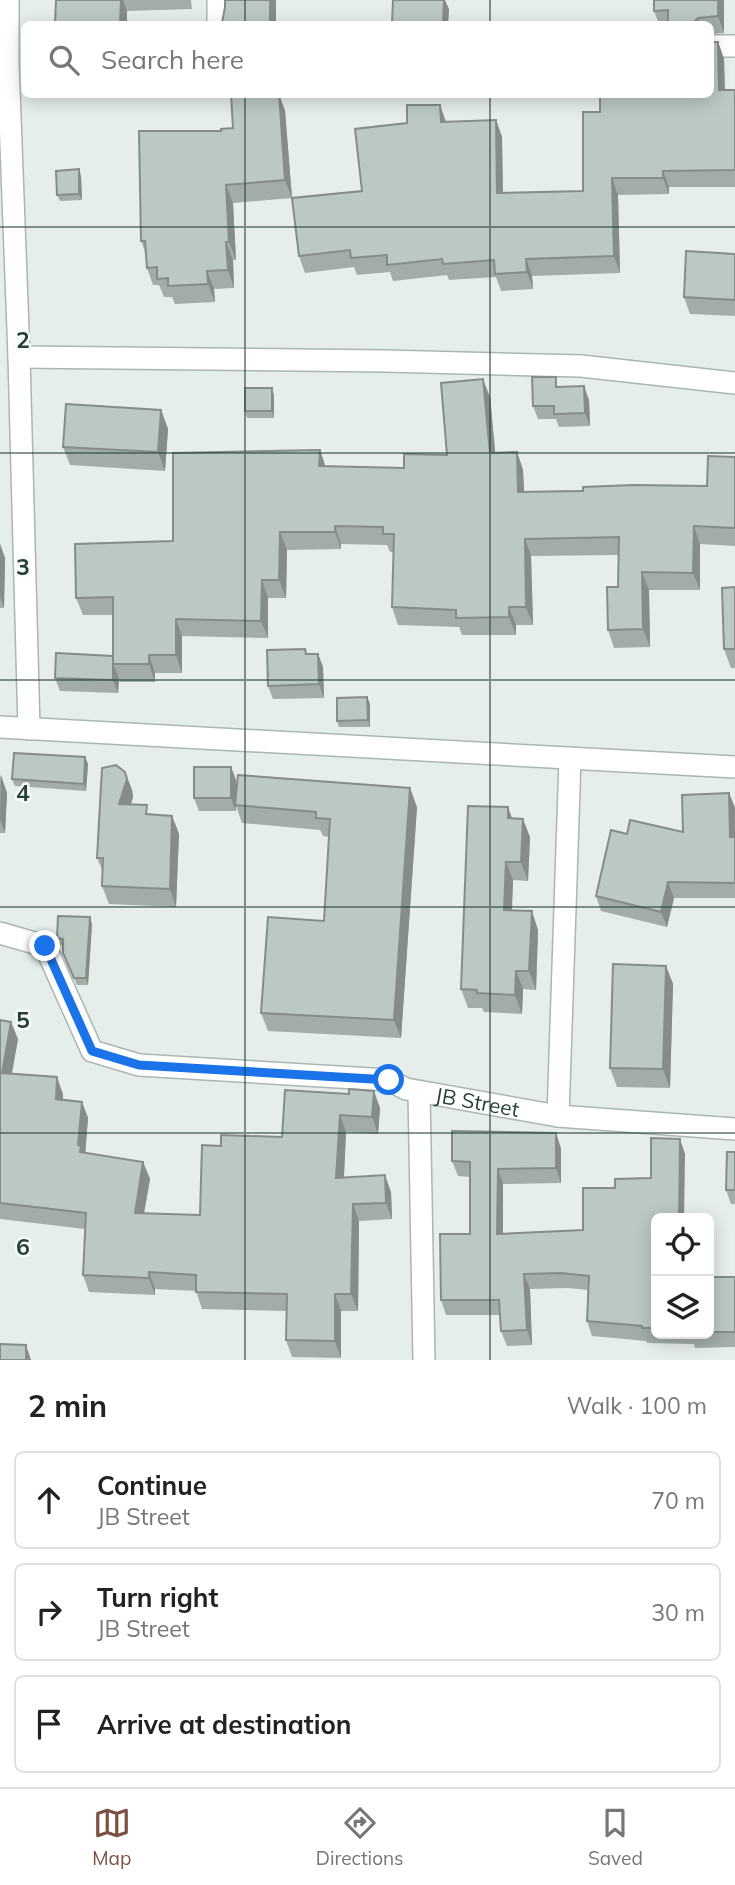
<!DOCTYPE html>
<meta charset="utf-8">
<style>
:root{--surface:#fff;--page:#f2f2f2;--text:#222;--muted:#767676;--line:#e0e0e0;--accent:#7c4f42}
body{margin:0;font-family:Mulish,sans-serif;background:var(--page);color:var(--text)}
.controls{position:absolute;right:21px;bottom:21px;display:grid;overflow:hidden;border-radius:10px;box-shadow:0 4px 18px #0003}
.controls button{width:63px;height:63px;display:grid;place-items:center;padding:0;border:0;border-bottom:2px solid var(--line);background:var(--surface);color:var(--text);font:35px sans-serif}
.stop{position:absolute;width:21px;height:21px;margin:-16px;border:5px solid #1a73e8;border-radius:50%;background:#fff}
.stop.end{background:#1a73e8;border-color:#fff;box-shadow:0 2px 7px #0008}
.list{margin:0;padding:0;list-style:none}
h2{display:flex;justify-content:space-between;align-items:center;height:91px;margin:0;padding:0 28px;font-size:30px}
h2 small{font-size:23px;font-weight:400;color:var(--muted)}
.list li{display:grid;grid-template-columns:46px 1fr auto;gap:21px;align-items:center;box-sizing:border-box;height:98px;margin:0 14px 14px;padding:0 14px;border:2px solid var(--line);border-radius:10px}
.list b{display:block;font-size:26px;white-space:nowrap}
.list p{margin:0;font-size:23px;white-space:nowrap;color:var(--muted)}
.list em{font-size:23px;font-style:normal;color:var(--muted)}
.icon{flex:none;width:38px;height:38px;fill:none;stroke:currentColor;stroke-width:2;stroke-linecap:round;stroke-linejoin:round}
.map{position:relative;flex:none;width:735px;height:1360px;overflow:hidden}
.search{position:absolute;background:var(--surface);box-shadow:0 4px 18px #0003;left:21px;right:21px;top:21px;height:77px;display:flex;align-items:center;gap:18px;box-sizing:border-box;padding:0 24px;border-radius:10px;color:var(--muted);font-size:26px}
.sheet{height:427px;background:var(--surface)}
nav{display:flex;justify-content:space-around;align-items:center;box-sizing:border-box;height:98px;border-top:2px solid var(--line);background:var(--surface);font-size:19px;color:var(--muted)}
nav a{display:grid;justify-items:center;gap:4px}
nav .on{color:var(--accent)}
.map>svg:first-child{display:block}
.lines{fill:none;stroke-linecap:round;stroke-linejoin:round}
.minor-casing{stroke:#a9b6b2;stroke-width:24}
.minor{stroke:#fff;stroke-width:21}
.wall{fill:#a2ada8}
.shaded-wall{fill:#848d88}
.building{fill:#bcc9c3;stroke:#848d88;stroke-width:2}
.route{stroke:#1a73e8;stroke-width:9}
.grid{fill:none;stroke:#264038;stroke-width:2;stroke-opacity:0.55}
.labels{text-anchor:middle;dominant-baseline:central;stroke-width:5;stroke-linejoin:round;paint-order:stroke}
.street-label{font-size:21px;fill:#264038;stroke:#f7fbf9}
.grid-label{font-size:23px;text-anchor:middle;font-weight:bold;fill:#264038;stroke:#f7fbf9;stroke-width:5;stroke-linejoin:round;paint-order:stroke}
</style>
<div class="map">
<svg width="735" height="1360" viewBox="0 0 735 1360">
<rect width="100%" height="100%" fill="#e6eeeb"/>
<g class="lines">
<defs>
<g id="minor">
<polyline points="8,0 8,64 19,357 29,729"/>
<polyline points="218,24 218,0"/>
<polyline points="710,46 735,46"/>
<polyline points="19,357 385,361 581,366 735,383"/>
<polyline points="0,727 735,767"/>
<path id="s1" d="M0 933 45 946 92 1051 139 1065 389 1080 406 1089 558 1116 735 1129"/>
<polyline points="419,1092 424,1360"/>
<polyline points="558,1116 570,759"/>
</g>
</defs>
<use href="#minor" class="minor-casing"/>
<use href="#minor" class="minor"/>
</g>
<g class="wall">
<polygon points="56,0 191,0 192,9 127,11 127,24 56,24"/>
<polygon points="225,0 276,0 276,24 223,24"/>
<polygon points="654,0 724,0 724,33 710,34 710,24 659,24 654,11"/>
<polygon points="449,9 448,24 392,24 392,23"/>
<polygon points="718,42 724,59 725,90 735,90 735,187 669,187 669,194 618,195 620,273 532,276 533,289 501,291 496,277 449,280 447,275 393,281 390,272 357,275 354,267 305,273 299,256 362,191 446,122 496,120 502,137 503,193 583,191 600,112 710,94"/>
<polygon points="279,94 285,111 292,198 233,203 236,260 233,260 234,288 214,289 215,302 175,304 172,297 164,297 159,285 153,285 147,268 146,254 141,241 221,131 233,128"/>
<polygon points="81,176 82,200 60,201 57,195"/>
<polygon points="735,254 735,316 690,314 684,297"/>
<polygon points="559,387 589,400 590,426 559,427 556,419 538,419 533,406"/>
<polygon points="274,395 274,418 247,418 245,411"/>
<polygon points="490,397 495,453 517,452 523,470 524,492 707,486 735,457 735,546 700,544 700,590 649,590 650,647 614,648 608,630 618,587 618,555 531,556 533,625 516,625 516,635 462,635 459,627 398,625 392,607 394,552 390,552 387,545 341,544 341,549 287,550 286,598 268,598 268,638 182,636 182,673 155,673 155,682 120,682 119,679 118,693 60,691 55,678 113,656 113,615 83,615 76,598 173,541 320,450 325,466 404,468 447,455"/>
<polygon points="161,410 168,429 165,471 70,465 63,447"/>
<polygon points="0,544 5,558 4,608 0,608"/>
<polygon points="735,587 735,668 731,668 724,649"/>
<polygon points="305,649 307,654 318,654 323,667 324,698 273,699 268,686"/>
<polygon points="367,697 370,704 370,727 339,727 337,721"/>
<polygon points="85,757 88,764 86,791 15,786 12,779"/>
<polygon points="231,767 236,780 236,801 417,807 401,1038 268,1031 261,1013 324,921 329,837 323,836 320,830 242,823 236,806 236,811 199,811 194,798"/>
<polygon points="125,772 132,790 133,797 131,805 150,814 172,816 179,834 176,907 109,904 102,886 103,872 97,858"/>
<polygon points="0,775 7,793 5,833 0,833"/>
<polygon points="729,793 735,808 735,898 674,898 667,927 601,911 596,896 627,834 683,832"/>
<polygon points="512,818 530,837 528,881 513,880 512,910 538,930 536,990 523,989 522,1014 484,1012 482,1008 468,1008 461,989"/>
<polygon points="92,924 88,985 77,985 63,953 63,945 59,945 57,938"/>
<polygon points="666,966 673,984 670,1088 617,1087 610,1068"/>
<polygon points="0,1020 18,1039 11,1074 63,1094 63,1100 82,1102 88,1118 85,1153 143,1162 150,1179 144,1213 200,1215 221,1146 282,1137 285,1090 380,1108 378,1134 346,1132 344,1177 391,1192 392,1219 359,1221 358,1311 341,1311 341,1358 292,1357 286,1340 287,1311 202,1309 196,1291 155,1289 155,1295 89,1292 83,1275 85,1229 0,1219"/>
<polygon points="556,1133 561,1149 561,1183 503,1184 503,1233 583,1230 615,1188 651,1178 685,1154 656,1218 656,1334 709,1334 709,1277 735,1277 735,1347 695,1348 694,1344 647,1343 646,1341 592,1336 587,1321 589,1290 567,1288 530,1289 532,1345 507,1346 501,1331 500,1315 446,1315 441,1300 470,1234 470,1177 458,1176 452,1161"/>
<polygon points="735,1152 735,1204 731,1204 726,1190"/>
</g>
<g class="shaded-wall">
<polygon points="121,0 123,0 127,11 127,24 120,24"/>
<polygon points="270,0 276,0 276,24 271,24 270,22"/>
<polygon points="444,0 445,0 449,9 448,24 443,24"/>
<polygon points="718,0 724,0 724,33 718,16"/>
<polygon points="698,18 700,24 692,24 692,23"/>
<polygon points="718,42 724,59 725,107 719,90"/>
<polygon points="279,94 285,111 292,198 285,180"/>
<polygon points="440,105 446,122 441,122"/>
<polygon points="496,120 502,137 503,209 497,193"/>
<polygon points="79,169 81,176 82,200 79,194"/>
<polygon points="663,171 669,187 669,194 663,178"/>
<polygon points="612,178 618,195 620,273 614,256"/>
<polygon points="226,185 233,203 236,260 229,242"/>
<polygon points="226,242 233,260 234,288 228,270"/>
<polygon points="526,259 532,276 533,289 527,272"/>
<polygon points="207,271 214,289 215,302 208,284"/>
<polygon points="483,379 490,397 497,471 490,453"/>
<polygon points="584,386 589,400 590,426 585,413"/>
<polygon points="272,388 274,395 274,418 272,411"/>
<polygon points="161,410 168,429 165,471 158,452"/>
<polygon points="320,450 326,468 319,466"/>
<polygon points="517,452 523,470 525,510 518,492"/>
<polygon points="335,526 341,544 341,549 335,532"/>
<polygon points="694,526 700,544 700,590 693,573"/>
<polygon points="280,532 287,550 286,598 279,580"/>
<polygon points="525,539 531,556 533,625 526,607"/>
<polygon points="0,544 5,558 4,608 0,597"/>
<polygon points="642,572 649,590 650,647 643,629"/>
<polygon points="262,580 268,598 268,638 261,621"/>
<polygon points="509,607 516,625 516,635 509,617"/>
<polygon points="176,619 182,636 182,673 176,655"/>
<polygon points="318,654 323,667 324,698 319,684"/>
<polygon points="149,655 155,673 155,682 149,664"/>
<polygon points="114,666 119,679 118,693 113,680"/>
<polygon points="367,697 370,704 370,727 368,720"/>
<polygon points="85,757 88,764 86,791 84,784"/>
<polygon points="231,767 236,780 236,811 231,798"/>
<polygon points="125,772 132,790 133,797 125,822 119,804"/>
<polygon points="1,775 7,793 5,833 0,820"/>
<polygon points="410,788 417,807 401,1038 394,1020"/>
<polygon points="729,793 735,808 735,850 730,837"/>
<polygon points="508,807 515,826 508,818"/>
<polygon points="172,816 179,834 176,907 170,889"/>
<polygon points="523,819 530,837 528,881 521,862"/>
<polygon points="506,862 513,880 511,928 504,910"/>
<polygon points="668,882 674,898 667,927 661,912"/>
<polygon points="532,911 538,930 536,990 529,971"/>
<polygon points="90,917 92,924 88,985 86,978"/>
<polygon points="666,966 673,984 670,1088 663,1069"/>
<polygon points="516,971 523,989 522,1014 515,995"/>
<polygon points="11,1022 18,1039 9,1090 2,1073"/>
<polygon points="57,1077 63,1094 62,1116 56,1099"/>
<polygon points="374,1091 380,1108 378,1134 372,1117"/>
<polygon points="82,1102 88,1118 85,1157 86,1169 78,1145"/>
<polygon points="340,1115 346,1132 343,1194 336,1178"/>
<polygon points="556,1133 561,1149 561,1183 556,1168"/>
<polygon points="680,1139 685,1154 684,1218 679,1218"/>
<polygon points="143,1162 150,1179 141,1230 135,1213"/>
<polygon points="498,1169 503,1184 503,1249 497,1234"/>
<polygon points="385,1175 391,1192 392,1219 386,1203"/>
<polygon points="353,1204 359,1221 358,1311 351,1294"/>
<polygon points="149,1272 155,1289 155,1295 149,1278"/>
<polygon points="524,1274 530,1289 532,1345 527,1330"/>
<polygon points="335,1294 341,1311 341,1358 335,1341"/>
<polygon points="26,1345 31,1360 26,1360"/>
</g>
<g class="building">
<polygon points="56,0 121,0 120,24 55,23"/>
<polygon points="225,0 270,0 270,22 222,23 225,7"/>
<polygon points="393,0 444,0 443,24 392,23"/>
<polygon points="654,0 718,0 718,16 698,18 692,24 668,24 668,10 654,11"/>
<polygon points="710,42 718,42 719,90 735,90 735,170 663,171 663,178 612,178 614,256 526,259 527,272 495,274 494,260 443,264 442,259 387,265 387,255 351,258 350,250 299,256 292,198 362,191 355,129 407,123 407,105 440,105 441,122 496,120 497,193 583,191 583,112 600,112 600,94 710,94"/>
<polygon points="231,94 279,94 285,180 226,185 229,242 226,242 228,270 207,271 208,284 168,286 168,278 157,279 157,267 147,268 145,241 141,241 139,131 221,131 221,129 233,128"/>
<polygon points="79,169 79,194 57,195 56,171"/>
<polygon points="686,251 735,254 735,300 684,297"/>
<polygon points="532,377 556,377 556,387 584,386 585,413 554,414 554,406 533,406"/>
<polygon points="483,379 490,453 517,452 518,492 583,491 583,487 633,485 707,486 708,456 735,457 735,528 694,526 693,573 642,572 643,629 608,630 607,587 618,587 619,537 525,539 526,607 509,607 509,617 456,618 456,610 392,607 394,534 383,534 383,527 335,526 335,532 280,532 279,580 262,580 261,621 176,619 176,655 149,655 149,664 113,664 113,597 76,598 75,544 173,541 173,453 320,450 319,466 404,468 404,454 447,455 441,383"/>
<rect x="245" y="388" width="27" height="23"/>
<polygon points="66,404 161,410 158,452 63,447"/>
<polygon points="735,587 735,649 724,649 722,588"/>
<polygon points="305,649 306,654 318,654 319,684 268,686 267,650"/>
<polygon points="56,653 113,656 113,680 55,678"/>
<polygon points="367,697 368,720 337,721 337,698"/>
<polygon points="14,753 85,757 84,784 12,779"/>
<polygon points="116,765 125,772 127,779 119,804 147,805 146,814 172,816 170,889 102,886 103,858 97,858 102,768"/>
<rect x="194" y="767" width="37" height="31"/>
<polygon points="238,775 410,788 394,1020 261,1013 268,917 324,921 330,819 316,818 316,812 235,805"/>
<polygon points="729,793 730,837 735,837 735,883 668,882 661,912 596,896 611,830 627,834 630,820 683,832 682,795"/>
<polygon points="468,806 508,807 508,818 523,819 521,862 506,862 504,910 532,911 529,971 516,971 515,995 477,993 477,990 461,989"/>
<polygon points="58,916 90,917 86,978 74,978 63,953 63,939 57,938"/>
<polygon points="613,964 666,966 663,1069 610,1068"/>
<polygon points="0,1020 11,1022 2,1073 57,1077 56,1099 82,1102 78,1145 81,1146 80,1152 143,1162 135,1213 200,1215 202,1145 221,1146 221,1135 282,1137 285,1090 349,1094 349,1089 374,1091 372,1117 340,1115 336,1178 385,1175 386,1203 353,1204 351,1294 335,1294 335,1341 286,1340 287,1294 196,1292 196,1275 149,1272 149,1278 83,1275 86,1213 0,1203"/>
<polygon points="452,1131 556,1133 556,1168 498,1169 497,1234 583,1230 583,1188 615,1188 615,1179 651,1178 651,1138 680,1139 679,1218 656,1218 656,1328 642,1328 642,1326 587,1321 589,1276 561,1273 524,1274 527,1330 501,1331 499,1300 441,1300 440,1234 470,1234 470,1162 452,1161"/>
<polygon points="727,1152 735,1152 735,1190 726,1190"/>
<rect x="709" y="1277" width="26" height="55"/>
<polygon points="0,1344 26,1345 26,1360 0,1360"/>
</g>
<g class="lines">
<polyline class="route" points="45,946 92,1051 139,1065 389,1080"/>
</g>
<path class="grid" d="M245 0V24M490 0V24M245 94V1360M490 94V1360M0 227H735M0 453H735M0 680H735M0 907H735M0 1133H735"/>
<g class="labels">
<g class="street-label">
<text stroke="none"><textPath href="#s1" startOffset="553">JB Street</textPath></text>
</g>
</g>
<g class="grid-label">
<text x="23" y="348">2</text>
<text x="23" y="575">3</text>
<text x="23" y="801">4</text>
<text x="23" y="1028">5</text>
<text x="23" y="1255">6</text>
</g>
</svg>
<div class="controls">
<button><svg class="icon" aria-label="locate" viewBox="0 0 24 24"><circle cx="12" cy="12" r="6"/><path d="M12 2v4M12 18v4M2 12h4M18 12h4"/></svg></button>
<button><svg class="icon" aria-label="layers" viewBox="0 0 24 24"><path d="M12 4l9 5-9 5-9-5zM3 14l9 5 9-5"/></svg></button>
</div>
<div class="stop" style="left:389px;top:1080px"></div>
<div class="stop end" style="left:45px;top:946px"></div>
<div class="search"><svg class="icon" aria-label="search" viewBox="0 0 24 24"><circle cx="10" cy="10" r="6"/><path d="M15 15l6 6"/></svg>Search here</div>
</div>
<section class="sheet">
<h2>2 min<small>Walk · 100 m</small></h2>
<ul class="list">
<li><svg class="icon" aria-label="ahead" viewBox="0 0 24 24"><path d="M12 20V5M6 11l6-6 6 6"/></svg><div><b>Continue</b><p>JB Street</p></div><em>70 m</em></li>
<li><svg class="icon" aria-label="right" viewBox="0 0 24 24"><path d="M7 20v-9h11M14 6l5 5-5 5"/></svg><div><b>Turn right</b><p>JB Street</p></div><em>30 m</em></li>
<li><svg class="icon" aria-label="arrive" viewBox="0 0 24 24"><path d="M6 21V4h12l-3 4 3 4H6"/></svg><div><b>Arrive at destination</b></div></li>
</ul>
</section>
<nav>
<a class="on"><svg class="icon" aria-label="map" viewBox="0 0 24 24"><path d="M3 6l6-2 6 2 6-2v14l-6 2-6-2-6 2zM9 4v14M15 6v14"/></svg>Map</a>
<a><svg class="icon" aria-label="directions" viewBox="0 0 24 24"><path d="M12 3l9 9-9 9-9-9zM9 14v-3h6M13 9l2 2-2 2"/></svg>Directions</a>
<a><svg class="icon" aria-label="saved" viewBox="0 0 24 24"><path d="M7 4h10v16l-5-4-5 4z"/></svg>Saved</a>
</nav>
